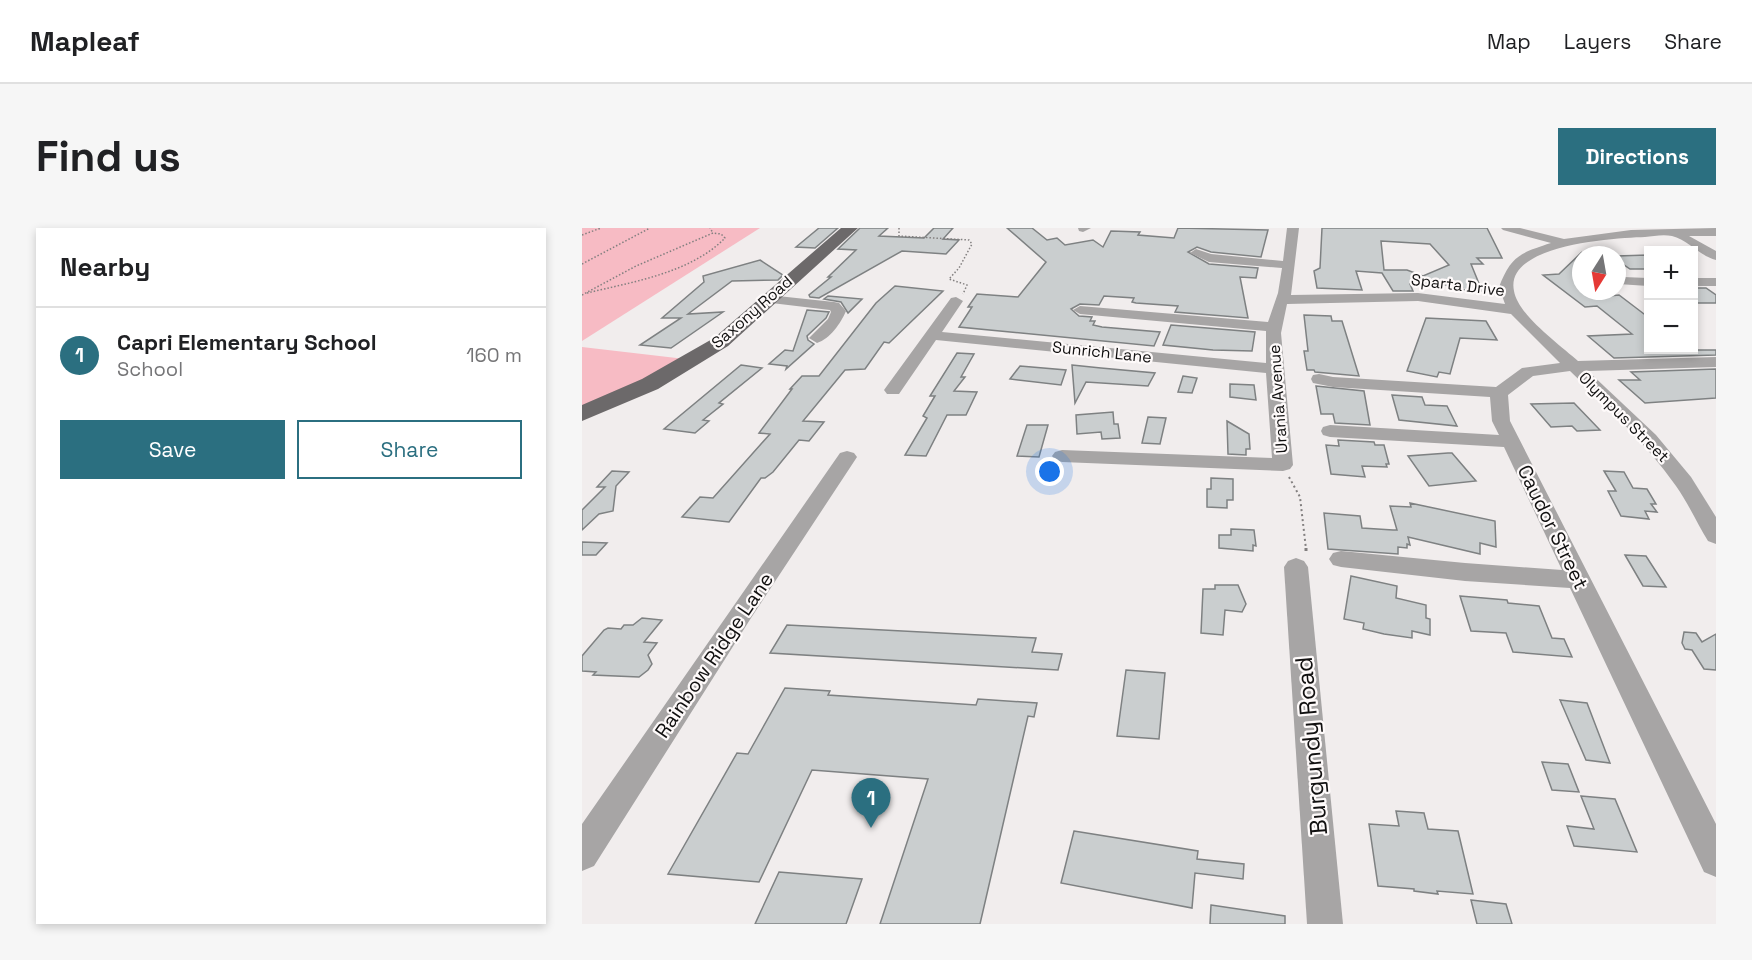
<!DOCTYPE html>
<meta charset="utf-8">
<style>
:root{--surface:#fff;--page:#f6f6f6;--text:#202124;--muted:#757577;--line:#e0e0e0;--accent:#2b6f80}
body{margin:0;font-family:"Space Grotesk",sans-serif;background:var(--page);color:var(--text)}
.controls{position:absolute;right:18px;top:18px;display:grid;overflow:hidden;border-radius:0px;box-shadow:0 3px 9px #0003}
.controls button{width:54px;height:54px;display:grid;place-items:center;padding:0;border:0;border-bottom:2px solid var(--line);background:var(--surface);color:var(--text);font:30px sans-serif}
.compass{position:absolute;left:990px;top:18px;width:54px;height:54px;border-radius:50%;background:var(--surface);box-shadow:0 3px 9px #0003;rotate:191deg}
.you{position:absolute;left:468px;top:244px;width:21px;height:21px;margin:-15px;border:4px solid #fff;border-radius:50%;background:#1a73e8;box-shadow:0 0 0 9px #1a73e833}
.badge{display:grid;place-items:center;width:39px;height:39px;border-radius:50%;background:var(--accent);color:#fff;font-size:20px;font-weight:700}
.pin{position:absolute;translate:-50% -50px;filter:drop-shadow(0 2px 3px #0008)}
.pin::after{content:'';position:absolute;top:32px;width:21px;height:18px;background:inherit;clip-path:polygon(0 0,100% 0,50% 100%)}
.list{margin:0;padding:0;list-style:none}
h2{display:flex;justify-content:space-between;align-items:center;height:78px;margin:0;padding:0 24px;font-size:26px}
h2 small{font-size:20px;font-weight:400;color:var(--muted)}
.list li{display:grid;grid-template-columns:39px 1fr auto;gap:18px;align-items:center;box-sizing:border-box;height:96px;padding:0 24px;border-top:2px solid var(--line)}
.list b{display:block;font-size:22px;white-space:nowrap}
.list p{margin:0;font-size:20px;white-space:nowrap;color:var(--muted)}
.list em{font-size:20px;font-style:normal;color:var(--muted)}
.actions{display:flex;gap:12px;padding:18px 24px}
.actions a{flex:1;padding:14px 0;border:2px solid var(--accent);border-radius:0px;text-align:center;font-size:21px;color:var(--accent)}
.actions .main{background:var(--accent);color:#fff}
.map{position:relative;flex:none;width:1134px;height:696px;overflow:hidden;border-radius:0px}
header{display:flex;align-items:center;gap:36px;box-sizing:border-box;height:84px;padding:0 30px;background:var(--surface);border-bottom:2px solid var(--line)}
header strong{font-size:28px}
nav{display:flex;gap:33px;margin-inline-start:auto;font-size:21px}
.intro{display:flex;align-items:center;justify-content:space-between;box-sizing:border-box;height:144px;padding:0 36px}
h1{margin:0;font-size:42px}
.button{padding:15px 27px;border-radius:0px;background:var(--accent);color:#fff;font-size:21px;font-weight:700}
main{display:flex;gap:36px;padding:0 36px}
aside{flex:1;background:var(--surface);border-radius:0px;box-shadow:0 3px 9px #0003}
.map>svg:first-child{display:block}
.green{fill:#f7bbc4}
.building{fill:#cacecf;stroke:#7e8182;stroke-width:1.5;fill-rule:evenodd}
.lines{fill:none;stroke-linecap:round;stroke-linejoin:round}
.path-far2{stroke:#827f7f;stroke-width:1.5;stroke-dasharray:1.5 2;stroke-linecap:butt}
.path-far1{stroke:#827f7f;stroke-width:2;stroke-dasharray:2 3;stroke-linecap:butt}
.path{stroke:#827f7f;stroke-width:3;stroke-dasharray:3 4.5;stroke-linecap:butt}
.minor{fill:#a7a5a5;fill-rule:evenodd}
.major{fill:#6c696a;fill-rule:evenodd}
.labels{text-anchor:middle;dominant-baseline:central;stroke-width:4.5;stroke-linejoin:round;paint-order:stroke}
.far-street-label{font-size:16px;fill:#111010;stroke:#fefafa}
.street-label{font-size:20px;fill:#111010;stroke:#fefafa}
.near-street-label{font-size:24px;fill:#111010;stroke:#fefafa}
</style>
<header>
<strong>Mapleaf</strong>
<nav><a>Map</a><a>Layers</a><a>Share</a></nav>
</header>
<div class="intro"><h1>Find us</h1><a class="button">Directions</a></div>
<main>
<aside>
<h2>Nearby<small></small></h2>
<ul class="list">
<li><span class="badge">1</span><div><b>Capri Elementary School</b><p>School</p></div><em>160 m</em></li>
</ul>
<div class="actions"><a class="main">Save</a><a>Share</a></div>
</aside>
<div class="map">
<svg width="1134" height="696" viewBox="0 0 1134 696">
<rect width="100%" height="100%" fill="#f1eded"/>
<g class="green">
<polygon points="0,0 178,0 0,113"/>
<polygon points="0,119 103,131 0,184"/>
</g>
<g class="building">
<polygon points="237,0 256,0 233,20 214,19"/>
<polygon points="278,0 306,0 297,8 342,10 352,0 371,0 361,11 377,12 364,26 320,23 237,70 228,69 227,67 249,49 246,49 274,22 256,21"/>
<polygon points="425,0 450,0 465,12 475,10 483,17 511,12 521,19 529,3 558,4 556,7 592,10 596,0 686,2 679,29 629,24 615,19 606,24 627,36 676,40 674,50 658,49 666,90 593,84 596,78 554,75 550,74 552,70 522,68 517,77 498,76 489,81 497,88 510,89 508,93 513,93 511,97 520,99 578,104 572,118 377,99 390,79 386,79 395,66 436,69 464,34"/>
<path d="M740 0H905L920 30H895L901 36H889L900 63 870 61 868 57 828 56 831 63H811L800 45 774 43 780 62 735 60 732 43 738 40ZM799 13 848 16 867 37 841 48 825 42H802Z"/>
<polygon points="999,25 999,63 1015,63 1027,68 1037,67 1066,89 1066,122 1134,122 1134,127 1032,130 1006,108 1050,106 1015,78 1003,79 961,47 977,46"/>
<polygon points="1066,27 1066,41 1048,41 1035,32 1035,28"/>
<polygon points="178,32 201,47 196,52 150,53 106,86 141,84 89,120 58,117 99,90 80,90 122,54 121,48"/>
<polygon points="313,58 361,63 307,115 302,114 283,141 263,142 221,193 242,194 227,213 217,212 191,244 183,250 179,250 147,294 100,289 118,269 131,270 188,206 177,205 210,161 208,161 220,148 237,148 294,75"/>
<polygon points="1112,60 1124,60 1134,67 1134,75 1112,75"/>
<polygon points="246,68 280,71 266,85 259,74 242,71"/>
<polygon points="225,82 247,84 244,90 225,108 226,112 232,116 204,141 205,138 187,136 203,122 211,123"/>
<polygon points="722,87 749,88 750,93 760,93 777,148 733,144 732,142 725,142 722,123 726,123"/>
<polygon points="844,90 904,93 915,112 878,110 868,146 857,144 855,149 825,143"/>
<polygon points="589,97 673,104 670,123 631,122 581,117"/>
<polygon points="375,125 392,126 379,149 383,149 372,163 395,164 384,187 365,187 344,228 323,227 345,190 341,188 353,168 348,168"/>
<polygon points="159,137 180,140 137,175 141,176 121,192 127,193 113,205 82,201"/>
<polygon points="490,137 519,140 573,145 566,158 504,154 493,175"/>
<polygon points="438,138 484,142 479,157 428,151"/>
<polygon points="1134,141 1134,170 1063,175 1037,152 1058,152 1049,144"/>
<polygon points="601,148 615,150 610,165 596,164"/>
<polygon points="648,156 672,157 674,172 648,169"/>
<polygon points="734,158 782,163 788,197 753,195 751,186 739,186"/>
<polygon points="810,167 840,169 843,177 865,178 875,198 817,192"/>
<polygon points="992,175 1018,202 995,203 990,198 969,199 949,176"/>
<polygon points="531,184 532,196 536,196 538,210 520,211 519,204 495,206 494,187"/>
<polygon points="566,189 584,190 578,216 560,215"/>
<polygon points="645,193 667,206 668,221 664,221 664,227 646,226"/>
<polygon points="445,197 466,197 457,229 435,228"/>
<polygon points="756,212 792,214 793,217 802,217 807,236 804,236 805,239 780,238 783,249 749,246 744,217 757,218"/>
<polygon points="866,225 870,225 894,253 847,258 826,228"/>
<polygon points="30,243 47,244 34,258 31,283 17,286 0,302 0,282 23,259 15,259"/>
<polygon points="1022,243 1042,244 1051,260 1065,261 1074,276 1069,276 1075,284 1063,283 1067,291 1039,288 1026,263 1034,263"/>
<polygon points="629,250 651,251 651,272 645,272 645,280 625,279 625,261 629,261"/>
<polygon points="828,275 913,293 914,319 898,315 898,326 826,309 828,317 825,316 825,320 816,319 816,326 746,321 742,285 778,288 780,300 811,302 815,302 808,278 829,279"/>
<polygon points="649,301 672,302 674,318 671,317 671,323 637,320 637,307 649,307"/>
<polygon points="0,314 25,315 14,327 0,327"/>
<polygon points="1043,327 1064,328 1084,359 1061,358"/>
<polygon points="769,348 815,358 814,370 844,377 844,390 848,391 848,407 830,403 830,410 802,406 781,401 782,395 762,391"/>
<polygon points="633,357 656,357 664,376 660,384 643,382 641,407 619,405 621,361 633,361"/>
<polygon points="878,368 925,372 926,375 957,378 970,410 982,411 990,429 931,424 924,405 889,403"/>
<polygon points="60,390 80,392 62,414 75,415 66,427 70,436 66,442 57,449 11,447 14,444 0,443 0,428 22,402 26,400 39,401 42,397 51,397"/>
<polygon points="205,397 454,410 450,424 480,426 476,442 188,425"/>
<polygon points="1102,404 1114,405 1120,414 1134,406 1134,442 1122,441 1110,422 1103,421 1100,415"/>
<polygon points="544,442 583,445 577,511 535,508"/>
<polygon points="203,460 248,463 246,467 394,477 396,471 455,475 452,489 446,488 398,696 298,696 346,551 230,542 177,654 86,646 155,525 166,526"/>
<polygon points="978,472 1005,475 1028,535 1004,532"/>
<polygon points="960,534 986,536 997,564 970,562"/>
<polygon points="999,568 1033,571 1055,624 992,618 985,598 1012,601"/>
<polygon points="814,583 842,585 846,601 876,603 891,666 855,663 856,666 832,663 832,661 796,658 787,596 817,598"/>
<polygon points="492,603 616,623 615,631 662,636 661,651 613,645 610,680 479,655"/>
<polygon points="197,644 280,651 264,696 173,696"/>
<polygon points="889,672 924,676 930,696 895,696"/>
<polygon points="629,677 703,688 703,696 628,696"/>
</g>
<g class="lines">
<g class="path-far2">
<polyline points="317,0 317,8 387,12 390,16 377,40 367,51 385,57 381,66"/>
<polyline points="0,7 19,0"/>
<polyline points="0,36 68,0"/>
<path d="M5 65C50 54 109 45 143 10L139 6 131 5"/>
<polyline points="0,67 54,38 131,5 128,0"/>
</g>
<polyline class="path-far1" points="707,249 718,269 724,321"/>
<polyline class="path" points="724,320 724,324"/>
<g class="minor">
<polygon points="496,0 509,0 501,4 497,3"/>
<path d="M705 0H717L709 67 836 65 923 76 917 59C929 28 938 25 969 15L921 2 919 0H938L982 11 1049 2 1134 0V8H1107L1134 23V32C1118 28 1106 12 1090 8 1082 6 1071 8 1063 9 1034 10 922 16 932 63 936 87 977 116 996 133L1134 129V139L1006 143 1074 207 1109 249 1134 289V316L1126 313C1115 295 1106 275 1094 258 1064 215 1025 179 988 143L951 148 926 167 928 193 1134 596V649L1122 644 988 360 883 353 759 339 751 337 747 331 751 325 759 323 883 335 980 342 922 219 748 209 741 207 739 203 741 199 748 197 917 207 910 193 908 169 751 159 731 155 729 151 731 147 737 146 751 149 914 159 940 140 978 135 929 86 836 73 705 76 699 105 711 237 708 241 701 243 480 234 473 232 470 228 473 224 480 222 690 230 684 145 354 112 317 166H305L302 162 369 70 374 69 381 73 360 104 684 135V103L498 86 491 82 498 78 686 94 696 65 700 40 627 34 608 25 614 21 629 26 701 33Z"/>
<polygon points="1041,49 1066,50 1066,58 1036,56 1035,52"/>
<rect x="1112" y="50" width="22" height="8"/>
<path d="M186 67 252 74 257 75 264 83C259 95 248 111 235 115L227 110 246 91 249 84 248 82 181 74 179 71 181 68Z"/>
<polygon points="265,223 272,225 275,229 169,390 12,638 0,643 0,596 258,225"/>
<polygon points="714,330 722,333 726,339 761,696 725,696 702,339 706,333"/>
</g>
<polygon class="major" points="259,0 276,0 146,118 76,161 0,193 0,177 60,151 132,110"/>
</g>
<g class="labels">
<g class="far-street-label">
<text transform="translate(876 57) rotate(7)">Sparta Drive</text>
<text transform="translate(170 84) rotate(-41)">Saxony Road</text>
<text transform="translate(520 124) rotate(6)">Sunrich Lane</text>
<text transform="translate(696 171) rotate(-94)">Urania Avenue</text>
<text transform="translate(1042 189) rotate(45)">Olympus Street</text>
</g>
<g class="street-label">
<text transform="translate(971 299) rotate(64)">Caudor Street</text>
<text transform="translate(132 427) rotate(-56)">Rainbow Ridge Lane</text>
</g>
<g class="near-street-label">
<text transform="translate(729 518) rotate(-95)">Burgundy Road</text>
</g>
</g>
</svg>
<div class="controls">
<button>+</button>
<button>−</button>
</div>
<svg class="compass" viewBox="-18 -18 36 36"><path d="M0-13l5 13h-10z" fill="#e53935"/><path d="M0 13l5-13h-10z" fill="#757577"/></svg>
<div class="you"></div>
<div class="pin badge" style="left:289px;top:600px">1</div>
</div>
</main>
